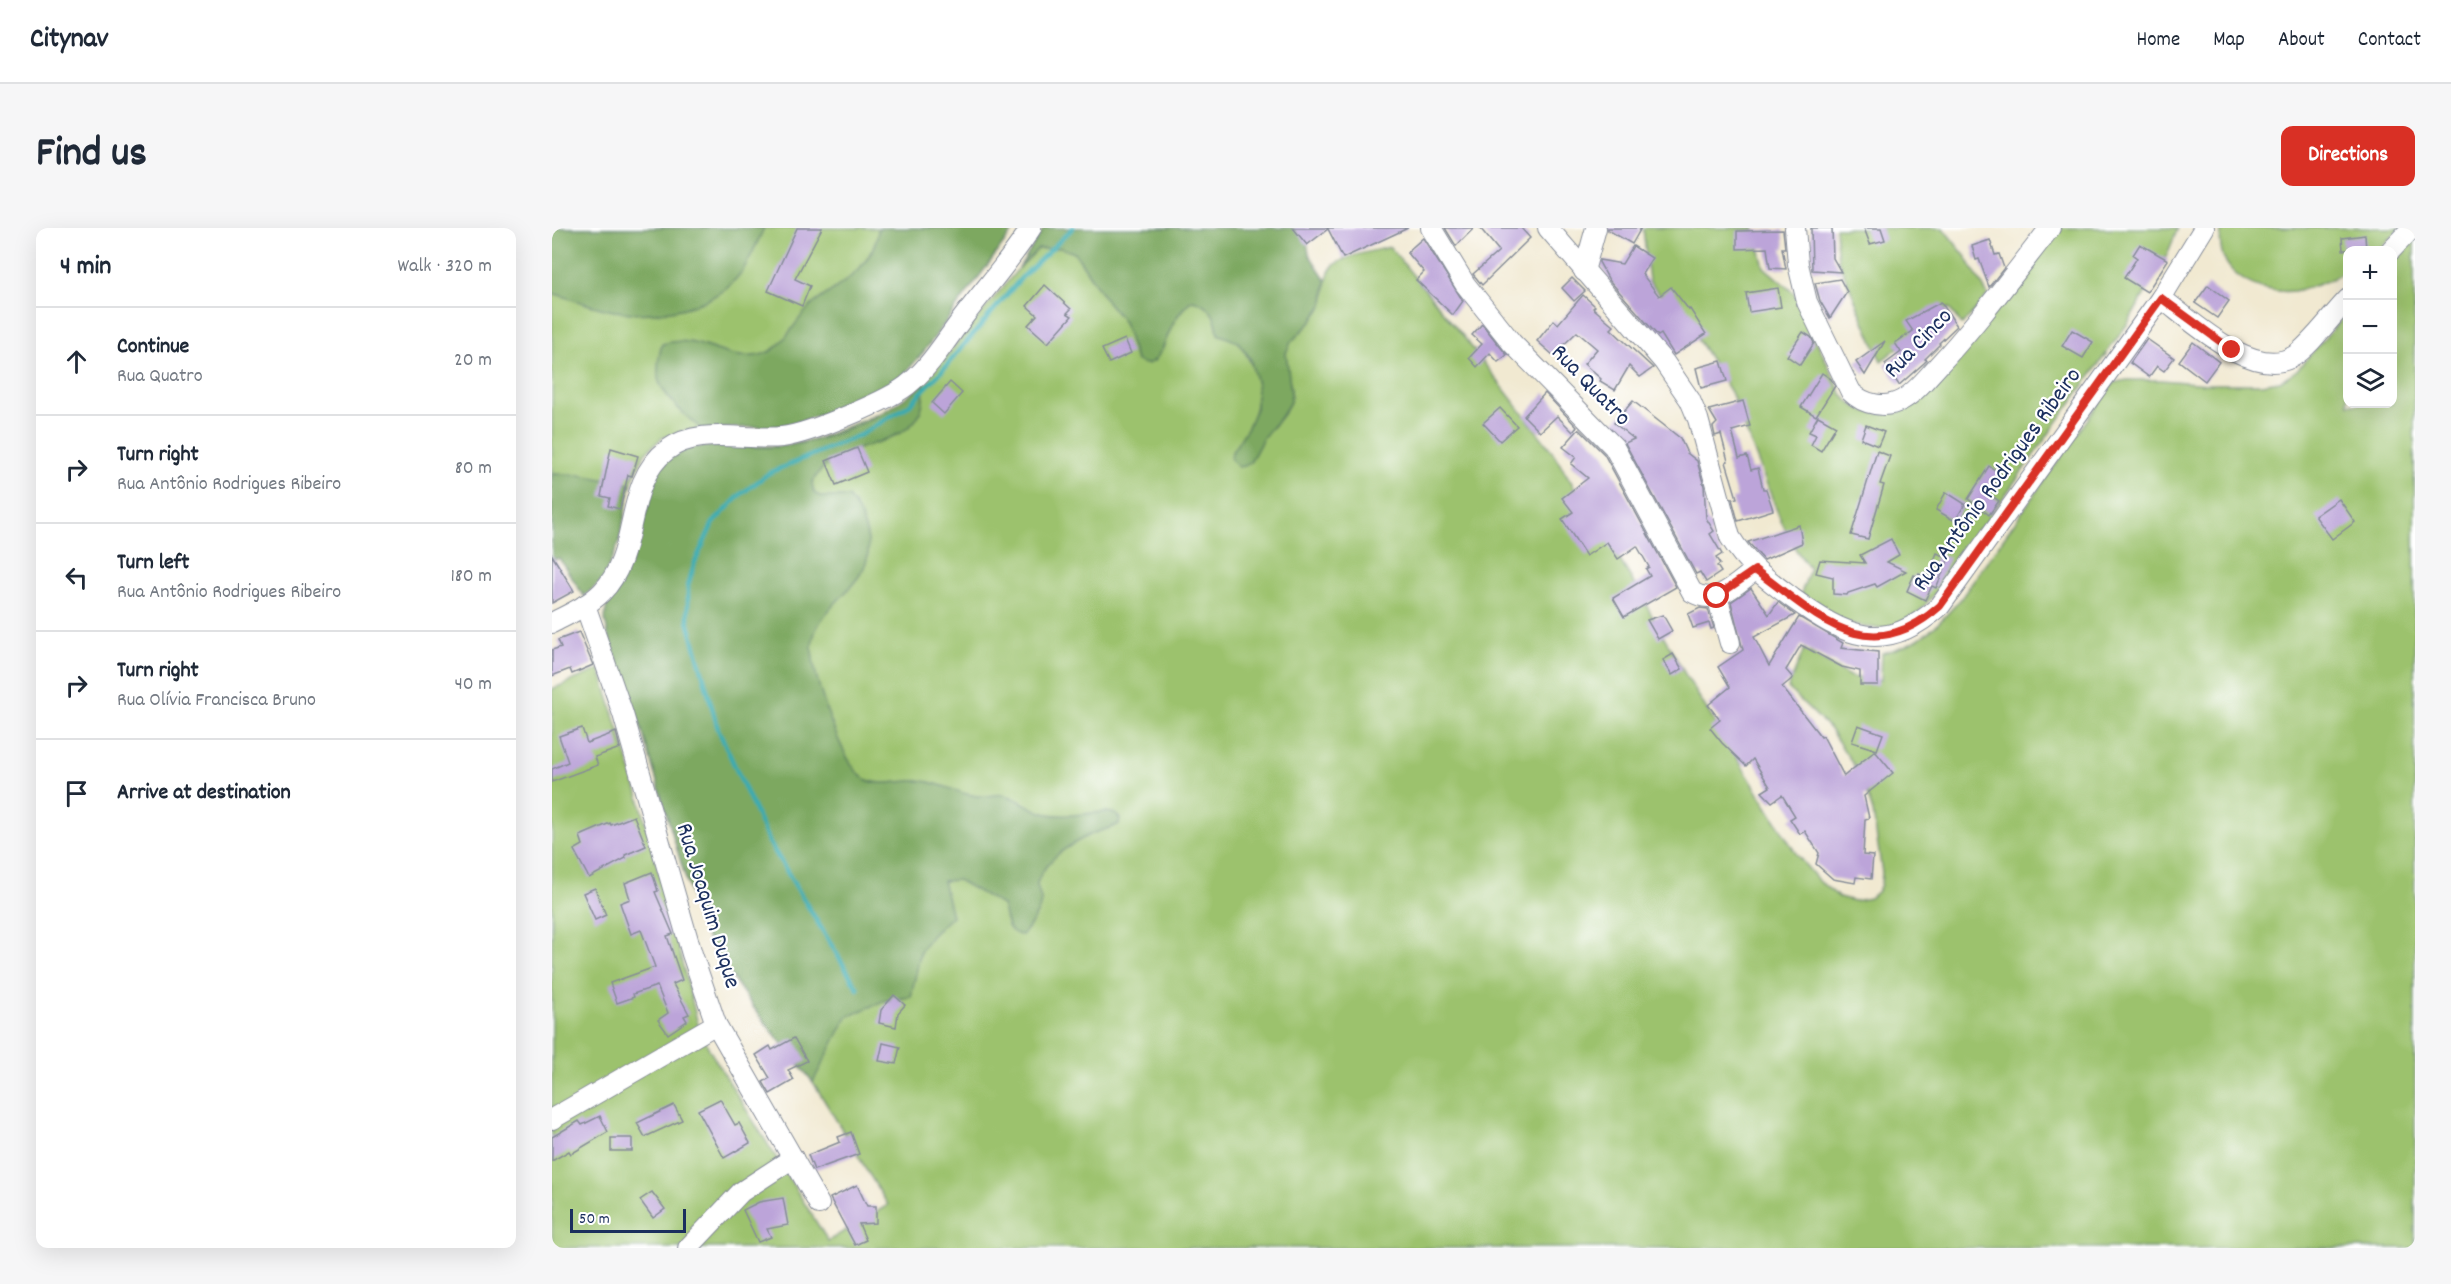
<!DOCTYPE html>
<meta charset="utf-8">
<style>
:root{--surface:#fff;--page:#f6f6f7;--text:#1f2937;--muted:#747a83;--line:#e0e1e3;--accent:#d93025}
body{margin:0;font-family:Dekko,sans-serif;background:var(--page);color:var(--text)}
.controls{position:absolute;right:18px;top:18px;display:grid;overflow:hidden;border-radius:12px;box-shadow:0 6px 24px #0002}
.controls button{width:54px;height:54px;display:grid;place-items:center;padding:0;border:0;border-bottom:2px solid var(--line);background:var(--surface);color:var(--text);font:30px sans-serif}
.scale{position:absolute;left:18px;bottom:15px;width:116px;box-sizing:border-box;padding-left:6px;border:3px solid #1b2f5e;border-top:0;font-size:16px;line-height:21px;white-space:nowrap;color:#1b2f5e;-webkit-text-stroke:4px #fff;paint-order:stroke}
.stop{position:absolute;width:18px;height:18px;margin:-14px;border:4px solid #d93025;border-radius:50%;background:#fff}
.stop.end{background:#d93025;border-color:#fff;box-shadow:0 2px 6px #0008}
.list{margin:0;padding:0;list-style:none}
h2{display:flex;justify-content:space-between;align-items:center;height:78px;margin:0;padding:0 24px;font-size:26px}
h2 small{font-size:20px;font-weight:400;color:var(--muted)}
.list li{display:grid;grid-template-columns:39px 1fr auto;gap:18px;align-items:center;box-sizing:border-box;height:108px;padding:0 24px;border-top:2px solid var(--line)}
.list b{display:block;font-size:22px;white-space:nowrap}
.list p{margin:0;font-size:20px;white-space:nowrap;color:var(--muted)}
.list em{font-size:20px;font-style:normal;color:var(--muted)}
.icon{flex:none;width:33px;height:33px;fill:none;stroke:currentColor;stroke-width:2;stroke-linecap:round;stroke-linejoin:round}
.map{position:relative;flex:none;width:1863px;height:1020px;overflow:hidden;border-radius:12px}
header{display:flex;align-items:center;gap:36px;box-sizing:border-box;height:84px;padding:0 30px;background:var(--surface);border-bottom:2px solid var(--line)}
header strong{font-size:28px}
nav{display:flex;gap:33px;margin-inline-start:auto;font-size:21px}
.intro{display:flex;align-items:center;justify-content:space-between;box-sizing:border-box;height:144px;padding:0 36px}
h1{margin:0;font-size:42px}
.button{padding:15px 27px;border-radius:12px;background:var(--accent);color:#fff;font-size:21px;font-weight:700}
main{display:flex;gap:36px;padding:0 36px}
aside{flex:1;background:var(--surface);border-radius:12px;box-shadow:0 6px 24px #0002}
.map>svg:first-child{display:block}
.green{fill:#9cc26d;stroke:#5c7866;stroke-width:1.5}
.forest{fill:#7da860;stroke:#4c6c5f;stroke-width:1.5}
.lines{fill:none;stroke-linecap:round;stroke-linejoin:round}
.stream{stroke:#39abb2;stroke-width:4.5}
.building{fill:#bca4d9}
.minor-casing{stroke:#868c98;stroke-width:22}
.minor{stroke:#fff;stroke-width:20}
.route{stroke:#d93025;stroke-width:8}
.labels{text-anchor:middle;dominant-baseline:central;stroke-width:4.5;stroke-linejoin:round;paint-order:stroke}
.street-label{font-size:24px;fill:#1b2f5e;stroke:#fff}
</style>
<header>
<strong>Citynav</strong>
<nav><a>Home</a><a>Map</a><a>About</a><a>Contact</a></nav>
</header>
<div class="intro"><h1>Find us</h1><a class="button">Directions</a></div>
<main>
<aside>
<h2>4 min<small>Walk · 320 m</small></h2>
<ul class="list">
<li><svg class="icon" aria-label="ahead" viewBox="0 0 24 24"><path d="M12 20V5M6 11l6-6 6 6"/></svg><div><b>Continue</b><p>Rua Quatro</p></div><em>20 m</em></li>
<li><svg class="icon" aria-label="right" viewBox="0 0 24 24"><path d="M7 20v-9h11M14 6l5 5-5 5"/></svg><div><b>Turn right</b><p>Rua Antônio Rodrigues Ribeiro</p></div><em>80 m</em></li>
<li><svg class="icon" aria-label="left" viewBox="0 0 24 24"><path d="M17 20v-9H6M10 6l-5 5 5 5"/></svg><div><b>Turn left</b><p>Rua Antônio Rodrigues Ribeiro</p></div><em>180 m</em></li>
<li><svg class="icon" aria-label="right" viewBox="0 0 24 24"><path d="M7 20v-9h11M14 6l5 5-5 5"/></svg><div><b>Turn right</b><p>Rua Olívia Francisca Bruno</p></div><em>40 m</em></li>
<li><svg class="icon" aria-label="arrive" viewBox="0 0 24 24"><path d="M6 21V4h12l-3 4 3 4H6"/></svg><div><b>Arrive at destination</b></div></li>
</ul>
</aside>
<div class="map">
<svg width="1863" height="1020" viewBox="0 0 1863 1020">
<rect width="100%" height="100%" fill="#fff"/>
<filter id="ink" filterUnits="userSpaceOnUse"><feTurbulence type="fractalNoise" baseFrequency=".0167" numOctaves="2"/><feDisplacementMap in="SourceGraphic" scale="12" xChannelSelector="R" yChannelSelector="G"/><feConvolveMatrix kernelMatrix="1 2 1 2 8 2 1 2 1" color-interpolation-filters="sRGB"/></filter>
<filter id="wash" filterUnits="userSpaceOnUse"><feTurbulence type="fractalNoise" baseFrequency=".008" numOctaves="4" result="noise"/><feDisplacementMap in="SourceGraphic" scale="24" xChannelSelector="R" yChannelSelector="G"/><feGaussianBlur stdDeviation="1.35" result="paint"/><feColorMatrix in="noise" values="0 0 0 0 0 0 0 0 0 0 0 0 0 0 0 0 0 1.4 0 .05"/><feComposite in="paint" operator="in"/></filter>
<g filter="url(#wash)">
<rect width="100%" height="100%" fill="#f1e9d1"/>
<g class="green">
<polygon points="0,0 463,0 389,100 351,147 279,183 250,193 227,198 134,202 110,210 93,225 81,250 70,293 32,368 7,330 0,332"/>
<path d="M1091 0H1202L1212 39 1242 65 1289 165C1306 188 1334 191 1360 179L1506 0H1626L1615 27 1576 95 1384 364 1366 385 1334 402 1288 394 1249 365 1258 341 1244 322 1229 293 1179 164 1148 115 1097 53Z"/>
<polygon points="1283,0 1391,0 1414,29 1436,67 1410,97 1397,80 1329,133 1286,32"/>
<path d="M1670 0H1849L1826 22H1796L1795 43C1779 52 1761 60 1742 63 1705 67 1659 44 1670 0Z"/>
<path d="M1862 12 1863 1020H0V461L48 441 87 569 146 796 158 823 276 1013 336 977 261 854 204 783 161 722 146 692 88 496 56 407C48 370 72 357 83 325 90 304 95 278 101 257L158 218H231L267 210 331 184 355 170 372 154 466 41 486 21 509 20 523 25 554 72 572 94 584 132 602 133 611 120 621 94 635 75 641 72C657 76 665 89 666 106 672 108 679 109 684 113 688 116 690 120 693 124 714 159 706 193 680 224L699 233C703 224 706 215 712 208 721 198 732 188 737 175 744 159 731 141 734 125 737 104 766 93 772 73 775 60 772 43 785 35 800 26 821 23 838 19L911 108 1000 223 1077 347 1136 451 1245 627 1266 652 1287 669 1302 673 1318 670 1326 663 1329 656 1330 645 1321 584 1309 548 1277 500 1236 460 1252 421 1299 449 1329 452 1330 425C1369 416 1385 399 1410 369L1561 155 1575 152H1610L1655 156H1709L1728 153 1744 143 1795 85 1796 176H1840L1841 34Z"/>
</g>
<g class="forest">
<path d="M0 0H212C205 15 198 32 189 45 160 82 105 90 62 83 41 79 20 71 0 65Z"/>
<path d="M326 0H463L370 126 351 147 333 160 313 170 250 193 227 198 149 201C136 190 109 166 106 150 105 138 107 127 110 116 148 104 170 135 208 127 233 122 242 91 260 77 275 65 294 55 307 41 317 30 326 14 326 0Z"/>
<path d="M492 0H753L757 26 774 52 772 74 760 93 739 114 734 125 739 164 738 174 731 186 711 210 699 233 693 238 686 239 679 231 680 224 696 199 704 180 705 156 698 130 686 114 666 106C665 89 657 76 641 72 634 75 623 91 620 98 613 111 605 148 584 132L572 94 554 72 523 25 509 20 486 21 466 41Z"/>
<path d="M372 154C372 164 372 174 369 182 355 223 283 210 260 255L262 265 270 269H296C305 278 309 288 313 300 333 357 263 371 260 418 259 445 290 538 313 551 330 560 353 551 371 553 390 555 415 570 433 568 445 568 446 564 459 569 472 574 482 583 496 586 515 590 536 584 555 584L564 586 568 591 567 596C558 601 549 602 540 606 517 617 494 630 485 655 485 661 489 668 489 673 489 682 476 702 470 707 452 705 455 689 450 677L406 652 391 653 400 688 380 707 369 722 359 769 331 773 295 789 261 854C219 802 176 751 146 692L88 496 56 407 53 392 54 380 84 323 106 242 112 234 131 223 144 219C173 216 203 222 232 218 281 212 336 188 372 154Z"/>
<polygon points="0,246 28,247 79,256 67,315 50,353 32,368 7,330 0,332"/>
</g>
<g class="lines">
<polyline class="stream" points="306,761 217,614 166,501 136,393 136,357 143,334 161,295 188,267 217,245 308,207 356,178 389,144 470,49 521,0"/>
</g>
<g id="blocks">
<g class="building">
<polygon points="245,0 270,0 243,51 258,58 250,78 216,63"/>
<polygon points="741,0 856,0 791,30 776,1 755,17"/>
<polygon points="893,0 922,0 904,18"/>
<polygon points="928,0 969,0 978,10 930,57 921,46 947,23"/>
<polygon points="1056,0 1089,0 1080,16 1056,2"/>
<polygon points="1259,0 1280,0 1281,30 1289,44 1260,42"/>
<polygon points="1312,0 1329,0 1333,12 1318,16"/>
<polygon points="1231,2 1233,20 1230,20 1234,41 1218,40 1215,20 1185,21 1185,3"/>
<polygon points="1813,7 1814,22 1791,22 1790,10"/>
<polygon points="871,10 911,73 901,87 864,52 872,44 855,24"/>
<polygon points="1438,12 1443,27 1447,26 1452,40 1437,59 1427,31 1424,32 1420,18"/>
<polygon points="1588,16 1616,32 1595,64 1572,50 1585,30 1581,27"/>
<polygon points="1081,18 1100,30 1090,46 1107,68 1119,59 1137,82 1138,81 1154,106 1122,127 1109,106 1106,108 1057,52 1047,34 1047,32 1070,36"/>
<polygon points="1020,50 1033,63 1022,73 1010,60"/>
<polygon points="1288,51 1295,64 1278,90 1268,73 1263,55"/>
<polygon points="493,57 519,81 515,85 520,88 496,115 476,97 485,87 475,78"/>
<polygon points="1656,57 1677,73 1665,90 1643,75"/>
<polygon points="1226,60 1229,79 1197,84 1194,65"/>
<polygon points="1031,67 1043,78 1041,80 1062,98 1059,101 1101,140 1088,149 1077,138 1063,162 1048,153 1049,151 1032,136 1045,121 1025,104 1001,127 985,113 1002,92 1006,96"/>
<polygon points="1389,74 1405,98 1387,115 1388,116 1373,131 1375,132 1372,135 1347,157 1333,136 1349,124 1343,115 1361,103 1354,93"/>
<polygon points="930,96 955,127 946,134 938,125 925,139 917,130 930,116 920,107"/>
<polygon points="1520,102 1541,114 1531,130 1510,118"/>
<polygon points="1251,104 1259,109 1262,115 1248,137 1235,128"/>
<polygon points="573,111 579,125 557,135 550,121"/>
<polygon points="1595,111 1622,130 1612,143 1605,138 1597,149 1578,135"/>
<polygon points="1333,113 1313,147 1304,134"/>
<polygon points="1641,114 1667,134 1653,153 1627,133"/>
<polygon points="1169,133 1175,153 1149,160 1144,140"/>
<polygon points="1270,145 1279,151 1283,158 1264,188 1249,179"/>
<polygon points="398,154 410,165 392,186 380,175"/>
<polygon points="993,165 1025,199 1021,204 1005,188 988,204 972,188"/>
<polygon points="1081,173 1128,210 1135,225 1145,233 1152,258 1154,290 1162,303 1158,306 1170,326 1164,330 1168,336 1165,338 1169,344 1154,354 1148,344 1144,346 1073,215 1082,211 1062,195"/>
<polygon points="1191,173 1198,198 1180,203 1187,230 1195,228 1199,242 1206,240 1211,261 1214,261 1221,282 1186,293 1180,271 1185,270 1174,234 1176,233 1169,206 1163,208 1161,199 1165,195 1157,182"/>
<polygon points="948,180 965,198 948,213 931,195"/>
<polygon points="1266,188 1284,198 1269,223 1259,217 1264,207 1257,204"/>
<polygon points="1314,197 1332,204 1326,218 1309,211"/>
<polygon points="1027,201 1052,226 1124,359 1072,389 1061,370 1098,348 1094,341 1097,339 1085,318 1066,331 1055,314 1034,328 1010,291 1021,284 1010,270 1036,250 1019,236 1024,229 1011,219"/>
<polygon points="59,220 86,228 80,248 76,247 68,281 56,278 58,270 49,268"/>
<polygon points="305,220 315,244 284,257 274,233"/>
<polygon points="1325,223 1338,228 1328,256 1332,257 1316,311 1299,307"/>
<polygon points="1437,238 1449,246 1436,265 1447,273 1437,287 1416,271"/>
<polygon points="1394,264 1413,276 1403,293 1384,282"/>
<polygon points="1787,271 1803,294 1780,311 1763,288"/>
<polygon points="1247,297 1250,315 1212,332 1196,314"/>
<polygon points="1339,311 1347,327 1335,334 1354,343 1325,359 1323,356 1296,365 1295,367 1281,366 1281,349 1264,345 1268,332 1313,335 1308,327"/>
<polygon points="1385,325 1397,330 1384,360 1380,358 1373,372 1355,363 1362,347 1366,349 1367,346 1375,350"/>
<polygon points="0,327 22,363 0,375"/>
<polygon points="1199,360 1217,387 1226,374 1243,387 1202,409 1217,438 1247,389 1291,415 1289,420 1326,424 1326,457 1308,457 1308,443 1290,439 1249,417 1234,442 1241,450 1230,459 1269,509 1271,508 1292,548 1323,523 1341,545 1312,568 1317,590 1313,591 1311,627 1321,628 1319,651 1304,649 1303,655 1281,651 1264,636 1267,625 1253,603 1248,606 1238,591 1243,588 1230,567 1220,574 1210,564 1218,559 1201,531 1194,538 1170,515 1158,500 1168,492 1156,477 1178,459 1166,439 1191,422 1179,374"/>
<polygon points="1148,380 1156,381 1162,400 1159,401 1157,395 1141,400 1136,386"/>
<polygon points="1111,387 1120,403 1106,411 1095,392"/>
<polygon points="27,404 41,437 20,446 18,441 0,448 0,422 9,419 6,412"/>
<polygon points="1121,426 1130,441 1120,447 1111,432"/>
<polygon points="1306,497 1331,506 1325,522 1300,514"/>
<polygon points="30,500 35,515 64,504 68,520 43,529 46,537 0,554 0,541 16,534 7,508"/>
<polygon points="82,588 94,618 73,627 74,630 37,650 22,622 31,617 28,608 58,595 59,597"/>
<polygon points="100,644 106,663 103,664 121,706 115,708 130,752 121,756 137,786 132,788 135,793 116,806 106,792 116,785 105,758 81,766 82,769 65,775 58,755 103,739 89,702 79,706 68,675 78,671 73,655"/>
<polygon points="43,660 54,687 43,692 31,665"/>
<polygon points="342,767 353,777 346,785 344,799 327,795 329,782"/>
<polygon points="242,810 255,833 236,842 242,852 218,866 211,854 218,850 204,827 218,818 220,822"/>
<polygon points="331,815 348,819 344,836 327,833"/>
<polygon points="168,871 183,897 187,895 198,915 172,930 146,882"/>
<polygon points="122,877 130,892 93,909 85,895"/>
<polygon points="48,888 56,904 19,926 17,923 0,933 0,909 27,893 30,897"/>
<polygon points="299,904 307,926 262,942 256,927 288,914 286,909"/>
<rect x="59" y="910" width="21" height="13"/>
<polygon points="305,957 315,978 324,978 324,995 307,996 314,1012 303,1017 278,970"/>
<polygon points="100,964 113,981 101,990 88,972"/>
<polygon points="231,970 236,997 215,1001 219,1009 206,1014 191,982 207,974"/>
</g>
</g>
</g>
<g filter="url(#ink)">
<use href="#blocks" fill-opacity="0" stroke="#868c98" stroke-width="1.5"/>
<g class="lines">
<defs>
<g id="minor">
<path d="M879 0 913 56 960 115 1062 219 1140 364C1164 379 1184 356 1203 342"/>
<path d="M996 0 1112 134 1138 172 1146 191 1178 309C1195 337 1215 351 1240 370 1294 409 1332 428 1388 378L1609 70 1652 0"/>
<path d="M1243 0 1246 36 1255 74 1299 164C1312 177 1334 181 1350 172 1363 165 1374 151 1384 140 1425 96 1461 47 1498 0"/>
<polyline points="1839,22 1860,0"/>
<polyline points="1032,43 1044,0"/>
<path d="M1609 70C1639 92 1702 153 1742 128 1759 117 1781 86 1796 71"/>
<polyline points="1165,368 1178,415"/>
<polyline points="33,377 71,486 140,726 164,796 267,976"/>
<path d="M0 395C17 386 36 378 50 364 89 325 70 256 115 222 147 198 193 213 230 209 256 206 340 172 359 154 380 136 396 109 413 87 435 58 460 30 479 0"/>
<polyline points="0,891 164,796"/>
<polyline points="136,1020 189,964 241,930"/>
</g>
</defs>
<use href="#minor" class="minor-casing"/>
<use href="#minor" class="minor"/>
</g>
</g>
<g class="lines" filter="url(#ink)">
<path class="route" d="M1165 368 1203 342C1265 387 1315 443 1388 378L1609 70 1680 122"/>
</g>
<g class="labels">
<g class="street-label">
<text transform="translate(1367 116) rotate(-46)">Rua Cinco</text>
<text transform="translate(1038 158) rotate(46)">Rua Quatro</text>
<text transform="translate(1446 252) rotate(-54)">Rua Antônio Rodrigues Ribeiro</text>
<text transform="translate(155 678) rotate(73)">Rua Joaquim Duque</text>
</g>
</g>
</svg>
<div class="controls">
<button>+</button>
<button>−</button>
<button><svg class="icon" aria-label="layers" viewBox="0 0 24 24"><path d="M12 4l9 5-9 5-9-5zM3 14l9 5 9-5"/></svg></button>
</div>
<div class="scale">50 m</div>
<div class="stop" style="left:1165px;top:368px"></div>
<div class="stop end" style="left:1680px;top:122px"></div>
</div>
</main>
